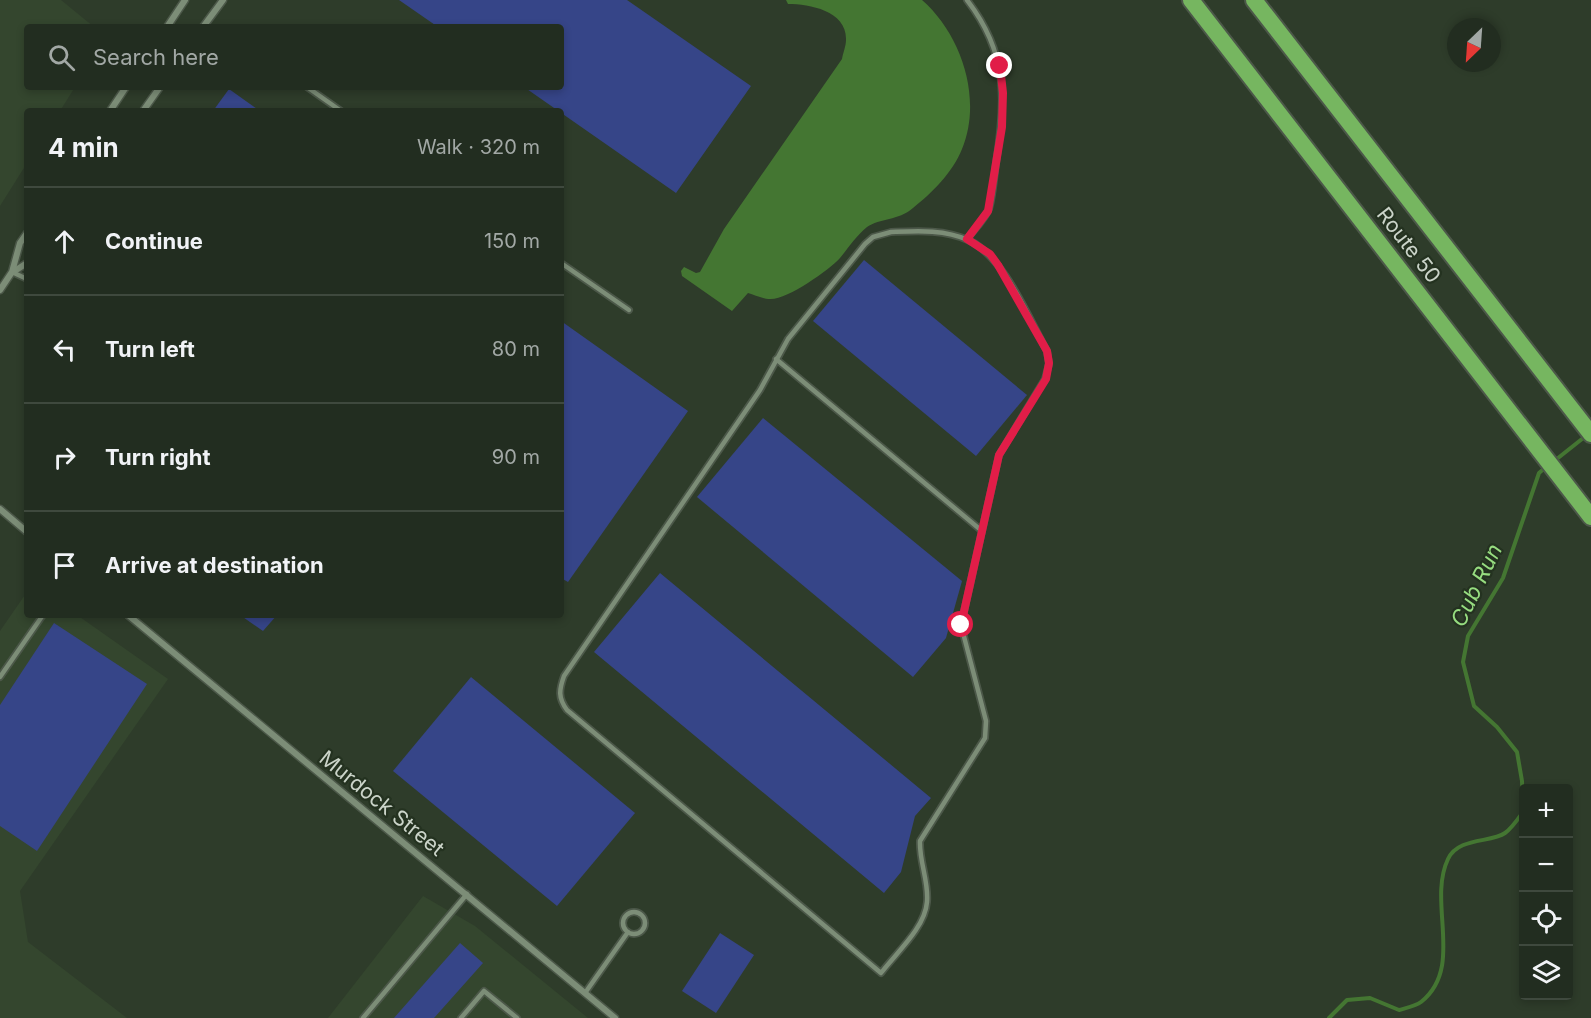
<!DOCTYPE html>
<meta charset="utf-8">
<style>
:root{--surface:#222d20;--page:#2a3529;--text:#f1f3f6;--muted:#a2a8a5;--line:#3f493e}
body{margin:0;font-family:Inter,sans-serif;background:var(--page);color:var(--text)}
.controls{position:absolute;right:18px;bottom:18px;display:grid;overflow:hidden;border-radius:6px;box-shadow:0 3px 9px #0003}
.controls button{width:54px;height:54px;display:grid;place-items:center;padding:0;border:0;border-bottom:2px solid var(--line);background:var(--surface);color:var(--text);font:30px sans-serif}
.compass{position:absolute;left:1447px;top:18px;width:54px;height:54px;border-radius:50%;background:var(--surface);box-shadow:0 3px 9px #0003;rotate:205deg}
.stop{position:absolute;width:18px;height:18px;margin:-14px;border:4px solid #e11d48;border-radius:50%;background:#fff}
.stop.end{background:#e11d48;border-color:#fff;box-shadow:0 2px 6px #0008}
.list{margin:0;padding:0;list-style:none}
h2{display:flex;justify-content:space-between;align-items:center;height:78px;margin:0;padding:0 24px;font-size:26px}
h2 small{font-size:20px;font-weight:400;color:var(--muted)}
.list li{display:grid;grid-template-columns:39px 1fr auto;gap:18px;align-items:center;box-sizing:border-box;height:108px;padding:0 24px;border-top:2px solid var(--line)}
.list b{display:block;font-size:22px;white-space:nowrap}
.list em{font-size:20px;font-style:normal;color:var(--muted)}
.icon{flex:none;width:33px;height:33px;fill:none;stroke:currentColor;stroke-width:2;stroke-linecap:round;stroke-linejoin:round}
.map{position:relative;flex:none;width:1591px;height:1018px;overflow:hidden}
.search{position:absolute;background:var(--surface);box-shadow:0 3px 9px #0003;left:24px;top:24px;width:540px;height:66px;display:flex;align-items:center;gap:15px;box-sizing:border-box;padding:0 21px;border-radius:6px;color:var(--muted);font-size:22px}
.panel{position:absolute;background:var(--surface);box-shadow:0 3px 9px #0003;left:24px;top:108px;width:540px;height:510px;border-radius:6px}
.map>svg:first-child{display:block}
.built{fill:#34462e}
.water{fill:#447632}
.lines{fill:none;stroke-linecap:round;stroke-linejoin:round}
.stream{stroke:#447632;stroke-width:4}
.building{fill:#364588}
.service-casing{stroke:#4c5849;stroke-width:8}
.minor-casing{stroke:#4c5849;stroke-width:9}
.trunk-casing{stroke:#4c5849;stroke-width:20}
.service{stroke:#7c8d77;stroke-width:4.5}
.minor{stroke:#7c8d77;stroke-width:6}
.trunk{stroke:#76b660;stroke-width:16}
.route{stroke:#e11d48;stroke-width:8}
.labels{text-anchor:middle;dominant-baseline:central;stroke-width:4.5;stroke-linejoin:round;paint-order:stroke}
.street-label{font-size:21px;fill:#cbd4c9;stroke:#243220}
.water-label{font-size:22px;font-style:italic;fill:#97dd80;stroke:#243220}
</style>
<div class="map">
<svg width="1591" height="1018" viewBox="0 0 1591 1018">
<rect width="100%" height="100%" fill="#2e3c2a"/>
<g class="built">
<polygon points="0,0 61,0 94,27 27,27 27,87 75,87 60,111 27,111 27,163 0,206"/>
<polygon points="27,592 27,615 77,615 168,679 20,891 28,942 127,1018 0,1018 0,631"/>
<polygon points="423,896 475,926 588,1018 328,1018"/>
</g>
<path class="water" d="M786 0H922C961 34 983 98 962 149 953 172 932 193 913 208 898 221 880 218 867 227 856 236 849 247 840 258 829 270 787 300 770 299 763 299 755 295 748 293L732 311 682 276 681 271 684 267 696 273 700 272 724 229 842 59C843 53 846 46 846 40 847 11 810 4 788 4Z"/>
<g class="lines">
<g class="stream">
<polyline points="1553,462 1587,435"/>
<path d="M1329 1018 1347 1000 1370 998 1399 1010C1406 1008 1416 1006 1421 1002 1465 967 1427 903 1448 859 1458 837 1491 843 1505 833 1512 828 1518 819 1523 812L1522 781 1517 752 1497 727 1474 706 1463 662 1468 636 1503 578 1539 473 1547 466"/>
</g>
</g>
<g class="building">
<polygon points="399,0 627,0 751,86 676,193 524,87 561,87 561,27 438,27"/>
<polygon points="229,89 260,111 213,111"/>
<polygon points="864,260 1027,395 976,456 813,321"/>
<polygon points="561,321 688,411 568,582 561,578"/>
<polygon points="763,418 962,581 946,638 913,677 697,497"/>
<polygon points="660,573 931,798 915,816 901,872 884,893 594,652"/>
<polygon points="240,615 277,615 263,631"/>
<polygon points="54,623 147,684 37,851 0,826 0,705"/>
<polygon points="471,677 635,813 557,906 393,771"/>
<polygon points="720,933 754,955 716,1013 682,991"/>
<polygon points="460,943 483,963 434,1018 394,1018"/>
</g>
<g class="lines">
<defs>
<g id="service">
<path d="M967 0C1008 53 1006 100 996 163 994 178 993 195 989 209 985 219 974 230 967 239"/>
<polyline points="307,87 341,111"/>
<path d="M891 232C916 231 944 229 968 240 1004 256 1028 317 1047 351L1049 364 1045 379 999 455 961 625 986 721 985 738 920 841C919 861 929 882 927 902 925 928 896 953 881 973L567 710C558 698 559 690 564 676L760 390 788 339 865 244 873 237Z"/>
<polyline points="561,263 629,310"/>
<polyline points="12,272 27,279"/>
<polyline points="776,359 982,531"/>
<polyline points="0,677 43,615"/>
<circle cx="634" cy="923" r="11"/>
<polyline points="585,993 628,932"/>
<polyline points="363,1018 467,894"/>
<polyline points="461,1018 484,991 517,1018"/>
</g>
<g id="minor">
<polyline points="167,27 185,0"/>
<polyline points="203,27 223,0"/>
<polyline points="110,111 126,87"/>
<polyline points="143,111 160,87"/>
<polyline points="13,272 27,263"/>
<polyline points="0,290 12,272 20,243 27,233"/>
<polyline points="0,509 27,532"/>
<polyline points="128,615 615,1018"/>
</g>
<g id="trunk">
<polyline points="1191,0 1591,517"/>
<polyline points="1254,0 1591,434"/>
</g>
</defs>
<use href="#service" class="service-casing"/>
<use href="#minor" class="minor-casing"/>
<use href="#trunk" class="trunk-casing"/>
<use href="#service" class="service"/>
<use href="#minor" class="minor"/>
<use href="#trunk" class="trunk"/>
</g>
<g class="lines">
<polyline class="route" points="961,625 999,455 1046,379 1049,363 1047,351 998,265 990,254 967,239 988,211 1002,127 1003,93 1000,66"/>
</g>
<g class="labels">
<g class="street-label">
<text transform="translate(1409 245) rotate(52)">Route 50</text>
<text transform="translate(382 803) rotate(39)">Murdock Street</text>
</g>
<g class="water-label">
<text transform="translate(1476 585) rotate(-64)">Cub Run</text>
</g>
</g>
</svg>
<div class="controls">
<button>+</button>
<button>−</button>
<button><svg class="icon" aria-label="locate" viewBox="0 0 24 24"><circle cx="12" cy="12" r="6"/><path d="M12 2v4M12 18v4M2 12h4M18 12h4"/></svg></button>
<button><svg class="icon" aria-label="layers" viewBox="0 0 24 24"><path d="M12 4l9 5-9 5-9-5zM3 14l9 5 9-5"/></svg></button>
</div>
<svg class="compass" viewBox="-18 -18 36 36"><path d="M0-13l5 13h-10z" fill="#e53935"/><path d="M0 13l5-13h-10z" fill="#a2a8a5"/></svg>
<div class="stop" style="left:961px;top:625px"></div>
<div class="stop end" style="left:1000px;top:66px"></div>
<div class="search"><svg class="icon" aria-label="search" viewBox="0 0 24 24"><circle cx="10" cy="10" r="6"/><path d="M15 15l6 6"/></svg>Search here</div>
<section class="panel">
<h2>4 min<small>Walk · 320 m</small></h2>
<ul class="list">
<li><svg class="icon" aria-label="ahead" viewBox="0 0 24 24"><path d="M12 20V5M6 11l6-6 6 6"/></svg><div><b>Continue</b></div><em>150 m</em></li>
<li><svg class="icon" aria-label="left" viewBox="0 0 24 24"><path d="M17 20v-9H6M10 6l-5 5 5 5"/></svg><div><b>Turn left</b></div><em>80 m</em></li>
<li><svg class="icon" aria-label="right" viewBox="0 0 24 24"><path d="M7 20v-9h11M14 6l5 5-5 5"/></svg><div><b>Turn right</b></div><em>90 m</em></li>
<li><svg class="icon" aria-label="arrive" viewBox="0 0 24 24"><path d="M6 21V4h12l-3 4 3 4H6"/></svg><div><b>Arrive at destination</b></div></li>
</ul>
</section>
</div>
